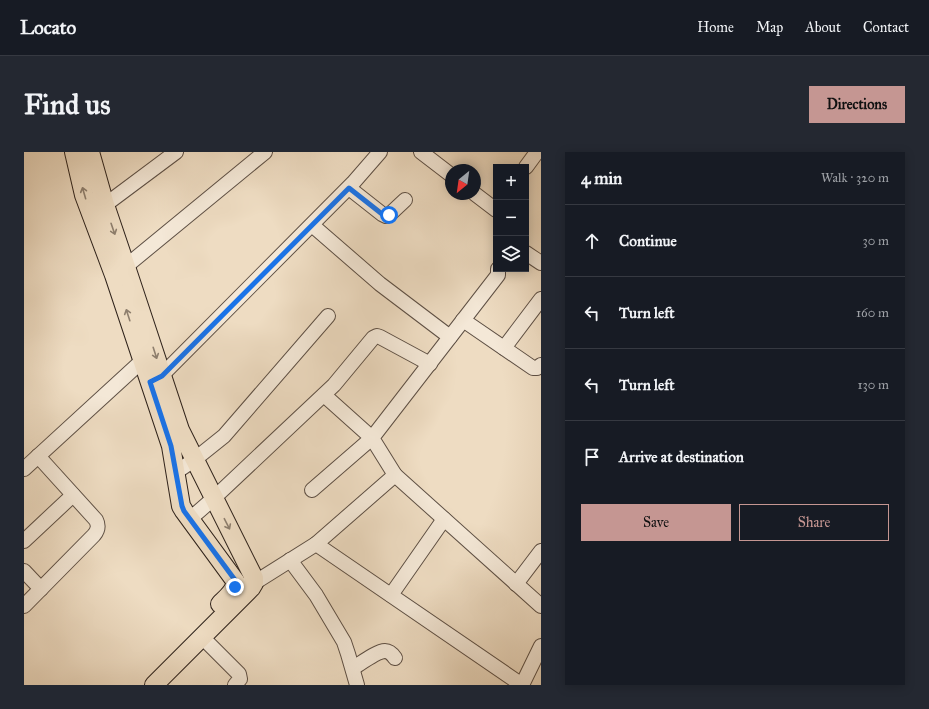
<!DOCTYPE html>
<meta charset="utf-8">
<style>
:root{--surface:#171b24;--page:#242831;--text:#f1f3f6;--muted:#9ea1a6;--line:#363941;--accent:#c59692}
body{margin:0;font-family:"IM FELL Great Primer",serif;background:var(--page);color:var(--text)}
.controls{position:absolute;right:12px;top:12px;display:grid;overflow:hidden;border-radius:0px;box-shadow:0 2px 10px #0003}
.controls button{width:36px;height:36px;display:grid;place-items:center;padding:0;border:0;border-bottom:1px solid var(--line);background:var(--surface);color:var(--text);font:20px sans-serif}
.compass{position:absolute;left:421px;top:12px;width:36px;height:36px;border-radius:50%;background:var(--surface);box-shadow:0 2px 10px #0003;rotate:209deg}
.stop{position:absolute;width:12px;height:12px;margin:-9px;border:3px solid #1a73e8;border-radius:50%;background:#fff}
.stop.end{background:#1a73e8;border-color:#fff;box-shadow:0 1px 4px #0008}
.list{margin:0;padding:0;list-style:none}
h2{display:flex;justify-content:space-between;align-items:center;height:52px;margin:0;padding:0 16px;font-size:17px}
h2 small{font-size:13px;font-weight:400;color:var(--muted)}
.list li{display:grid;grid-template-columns:26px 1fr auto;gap:12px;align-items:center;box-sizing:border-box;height:72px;padding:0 16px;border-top:1px solid var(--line)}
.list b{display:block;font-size:15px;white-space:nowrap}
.list em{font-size:13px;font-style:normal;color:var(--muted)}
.actions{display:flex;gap:8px;padding:12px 16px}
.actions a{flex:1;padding:9px 0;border:1px solid var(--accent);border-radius:0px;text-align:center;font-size:14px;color:var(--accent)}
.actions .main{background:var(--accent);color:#111}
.icon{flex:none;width:22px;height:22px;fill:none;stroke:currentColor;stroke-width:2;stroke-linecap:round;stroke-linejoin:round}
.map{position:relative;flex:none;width:517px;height:533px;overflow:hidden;border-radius:0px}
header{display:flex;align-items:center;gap:24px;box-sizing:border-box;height:56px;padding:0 20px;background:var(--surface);border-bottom:1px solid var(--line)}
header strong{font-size:19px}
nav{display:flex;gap:22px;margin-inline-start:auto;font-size:14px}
.intro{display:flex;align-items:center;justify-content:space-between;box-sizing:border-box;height:96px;padding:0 24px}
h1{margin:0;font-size:28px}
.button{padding:10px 18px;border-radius:0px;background:var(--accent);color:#111;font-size:14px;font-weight:700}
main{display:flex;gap:24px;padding:0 24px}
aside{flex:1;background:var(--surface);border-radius:0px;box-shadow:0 2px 10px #0003}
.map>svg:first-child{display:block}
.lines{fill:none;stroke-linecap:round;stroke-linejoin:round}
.minor-casing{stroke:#5e5045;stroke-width:16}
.major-casing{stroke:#2e221b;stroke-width:20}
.minor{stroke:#f4e8d7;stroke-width:14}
.major{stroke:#eedcc2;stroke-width:18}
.oneway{stroke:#8e7f6e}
.route{stroke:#1a73e8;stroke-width:5}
</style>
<header>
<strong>Locato</strong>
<nav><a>Home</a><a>Map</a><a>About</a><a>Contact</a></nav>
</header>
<div class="intro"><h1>Find us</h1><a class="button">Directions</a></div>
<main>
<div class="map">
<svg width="517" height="533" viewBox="0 0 517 533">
<rect width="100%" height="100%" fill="#eedcc2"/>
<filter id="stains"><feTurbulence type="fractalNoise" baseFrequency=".005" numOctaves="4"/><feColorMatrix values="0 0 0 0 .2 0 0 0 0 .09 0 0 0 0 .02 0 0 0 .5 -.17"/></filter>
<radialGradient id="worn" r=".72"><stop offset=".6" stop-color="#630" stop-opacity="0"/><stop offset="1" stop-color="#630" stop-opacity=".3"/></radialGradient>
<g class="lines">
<defs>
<g id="minor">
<polyline points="397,0 427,23"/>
<polyline points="502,15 513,0"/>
<polyline points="325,36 358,62 362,64 365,63 381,48"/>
<polyline points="451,42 472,58"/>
<polyline points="73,57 81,53 152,0"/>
<polyline points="288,73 356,132 426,185"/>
<polyline points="502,101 517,111"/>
<polyline points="95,120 241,0"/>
<polyline points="439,168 509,216 513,216 517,213"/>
<polyline points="480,196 517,147"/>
<polyline points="130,228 138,223 329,31 356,0"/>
<polyline points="0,317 119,208"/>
<polyline points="152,320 170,308 200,284 304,164"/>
<polyline points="371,323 517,454"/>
<polyline points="288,338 348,286 300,243"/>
<polyline points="166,367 190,346 310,233 349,186 353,184 356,185 406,212"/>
<polyline points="0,389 49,343"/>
<polyline points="292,392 371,323 348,286 474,123 474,117"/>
<polyline points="266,408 292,443 320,490 324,502 333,533"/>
<polyline points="0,419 17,437"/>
<polyline points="492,432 517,399"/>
<polyline points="221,433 230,431 292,392 498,533"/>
<polyline points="367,443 420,367"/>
<path d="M0 454 70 383C74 378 75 374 72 368L14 304"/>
<polyline points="178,485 215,522 216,527 211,533"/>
<path d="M329 516C336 512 353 499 361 499 365 499 369 503 371 506"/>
<polyline points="498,533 517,494"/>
</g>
<g id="major">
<path d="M50 0 60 43 90 123 147 294 157 354 160 359 212 430C211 439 202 446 196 452"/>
<polyline points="66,0 81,53 102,115 156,278 230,426 230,431 227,436 130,533"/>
</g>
</defs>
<use href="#minor" class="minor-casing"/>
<use href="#major" class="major-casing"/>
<use href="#minor" class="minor"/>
<use href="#major" class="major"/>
</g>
<defs><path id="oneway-shaft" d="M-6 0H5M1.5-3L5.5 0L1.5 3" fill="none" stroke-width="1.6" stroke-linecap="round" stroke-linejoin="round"/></defs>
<g class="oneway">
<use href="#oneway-shaft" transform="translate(60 41) rotate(-106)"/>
<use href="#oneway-shaft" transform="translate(89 77) rotate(71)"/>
<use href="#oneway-shaft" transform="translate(104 163) rotate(-108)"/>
<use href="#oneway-shaft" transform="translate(131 201) rotate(72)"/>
<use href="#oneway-shaft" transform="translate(203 372) rotate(63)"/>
</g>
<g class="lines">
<polyline class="route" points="211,435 212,430 211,428 160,359 158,354 147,294 126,230 138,224 325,36 358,62 362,64 365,63"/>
</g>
<rect width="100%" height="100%" filter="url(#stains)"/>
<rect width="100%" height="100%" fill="url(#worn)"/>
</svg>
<div class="controls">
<button>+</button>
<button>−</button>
<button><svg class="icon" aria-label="layers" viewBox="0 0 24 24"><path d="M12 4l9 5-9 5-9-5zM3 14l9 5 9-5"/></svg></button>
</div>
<svg class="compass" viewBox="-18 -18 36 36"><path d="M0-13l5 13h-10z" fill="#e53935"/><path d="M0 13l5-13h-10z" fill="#9ea1a6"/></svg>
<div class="stop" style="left:365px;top:63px"></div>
<div class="stop end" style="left:211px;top:435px"></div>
</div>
<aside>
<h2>4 min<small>Walk · 320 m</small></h2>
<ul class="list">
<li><svg class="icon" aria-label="ahead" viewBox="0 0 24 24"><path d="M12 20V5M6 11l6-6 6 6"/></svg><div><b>Continue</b></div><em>30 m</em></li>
<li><svg class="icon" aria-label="left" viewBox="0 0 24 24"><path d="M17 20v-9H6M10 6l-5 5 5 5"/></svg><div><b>Turn left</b></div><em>160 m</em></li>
<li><svg class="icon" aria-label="left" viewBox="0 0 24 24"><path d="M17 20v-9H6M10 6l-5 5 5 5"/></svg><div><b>Turn left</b></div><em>130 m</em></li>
<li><svg class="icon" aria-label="arrive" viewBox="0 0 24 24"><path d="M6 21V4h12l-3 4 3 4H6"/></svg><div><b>Arrive at destination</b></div></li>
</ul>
<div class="actions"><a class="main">Save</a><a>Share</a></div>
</aside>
</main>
